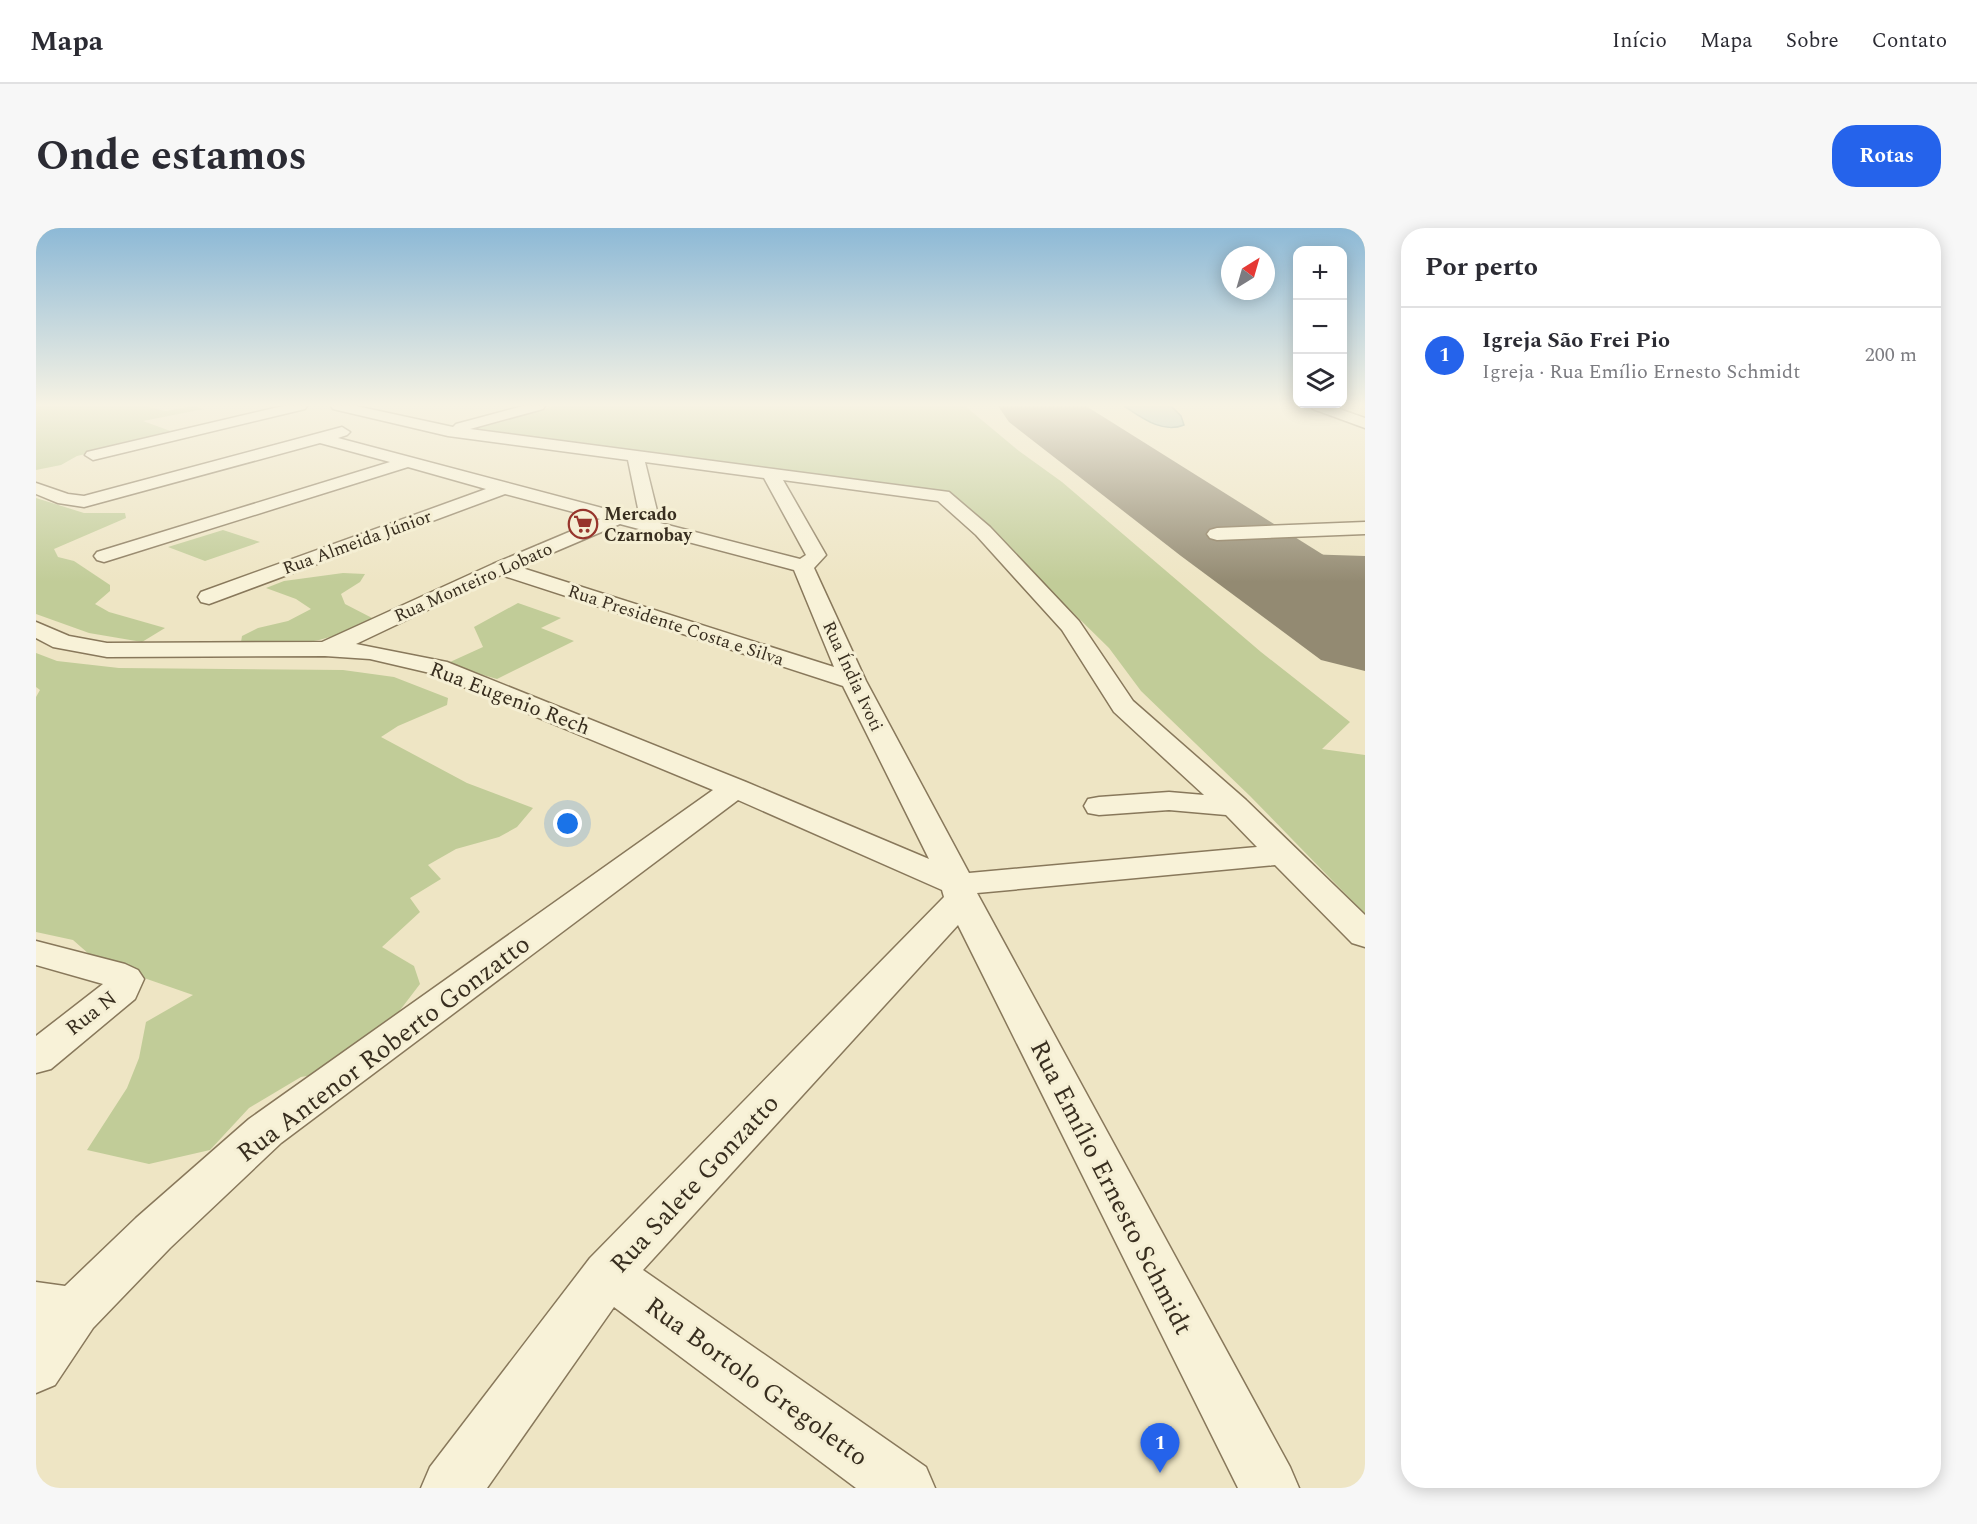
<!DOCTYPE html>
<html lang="pt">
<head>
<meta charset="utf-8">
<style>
	:root { --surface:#fff; --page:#f7f7f7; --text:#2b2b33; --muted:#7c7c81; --line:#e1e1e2; --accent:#2563eb }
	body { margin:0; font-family:Spectral,serif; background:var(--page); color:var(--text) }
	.controls { position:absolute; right:18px; top:18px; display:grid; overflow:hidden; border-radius:12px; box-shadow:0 3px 15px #0003 }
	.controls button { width:54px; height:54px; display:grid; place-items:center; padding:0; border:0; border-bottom:2px solid var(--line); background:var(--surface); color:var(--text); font:30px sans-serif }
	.compass { position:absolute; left:1185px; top:18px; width:54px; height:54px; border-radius:50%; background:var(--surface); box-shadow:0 3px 15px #0003; rotate:37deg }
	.you { position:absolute; left:532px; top:596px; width:21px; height:21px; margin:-15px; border:4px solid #fff; border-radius:50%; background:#1a73e8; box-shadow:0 0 0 9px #1a73e833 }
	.badge { display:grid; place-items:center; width:39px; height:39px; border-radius:50%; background:var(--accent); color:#fff; font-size:20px; font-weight:700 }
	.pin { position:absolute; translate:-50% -50px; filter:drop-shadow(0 2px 3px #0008) }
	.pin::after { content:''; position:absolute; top:32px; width:21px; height:18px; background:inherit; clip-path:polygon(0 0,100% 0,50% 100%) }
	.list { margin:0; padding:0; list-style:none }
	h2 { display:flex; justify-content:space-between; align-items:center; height:78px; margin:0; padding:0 24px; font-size:26px }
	h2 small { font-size:20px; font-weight:400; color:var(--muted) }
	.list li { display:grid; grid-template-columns:39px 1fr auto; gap:18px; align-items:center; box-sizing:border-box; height:96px; padding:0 24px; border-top:2px solid var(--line) }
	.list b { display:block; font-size:22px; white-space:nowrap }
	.list p { margin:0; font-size:20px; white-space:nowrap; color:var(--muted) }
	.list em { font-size:20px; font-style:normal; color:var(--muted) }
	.icon { flex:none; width:33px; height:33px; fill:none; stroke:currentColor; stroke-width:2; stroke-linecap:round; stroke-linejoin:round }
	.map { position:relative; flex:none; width:1329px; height:1260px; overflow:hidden; border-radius:24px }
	header { display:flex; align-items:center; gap:36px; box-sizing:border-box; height:84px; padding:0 30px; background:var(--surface); border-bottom:2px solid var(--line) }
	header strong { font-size:28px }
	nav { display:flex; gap:33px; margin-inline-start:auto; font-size:21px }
	.intro { display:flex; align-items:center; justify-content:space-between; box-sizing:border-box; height:144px; padding:0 36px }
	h1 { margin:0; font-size:42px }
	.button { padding:15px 27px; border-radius:24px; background:var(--accent); color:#fff; font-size:21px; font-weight:700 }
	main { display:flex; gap:36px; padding:0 36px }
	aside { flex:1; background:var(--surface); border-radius:24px; box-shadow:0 3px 15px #0003 }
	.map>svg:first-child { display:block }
	.green { fill:#c1cc98 }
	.water { fill:#a6c1bc; stroke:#6d8f8a; stroke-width:1.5 }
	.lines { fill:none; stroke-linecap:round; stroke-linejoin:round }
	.taxiway { fill:#938a72; fill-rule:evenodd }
	.runway { fill:#938a72; fill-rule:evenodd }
	.minor-casing { stroke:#88785b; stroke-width:3 }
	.minor { fill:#f8f2d8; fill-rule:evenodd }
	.labels { text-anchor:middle; stroke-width:6; stroke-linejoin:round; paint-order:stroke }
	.far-poi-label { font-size:18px; font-weight:bold; fill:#382e1f; stroke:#f5efd4; text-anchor:start }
	.far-street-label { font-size:18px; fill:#382e1f; stroke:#f5efd4 }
	.street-label { font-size:21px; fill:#382e1f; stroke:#f5efd4 }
	.near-street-label { font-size:26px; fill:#382e1f; stroke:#f5efd4 }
</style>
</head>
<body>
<header>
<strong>Mapa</strong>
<nav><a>Início</a><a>Mapa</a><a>Sobre</a><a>Contato</a></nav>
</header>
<div class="intro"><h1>Onde estamos</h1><a class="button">Rotas</a></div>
<main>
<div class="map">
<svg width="1329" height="1260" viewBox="0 0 1329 1260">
	<rect width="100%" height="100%" fill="#eee5c4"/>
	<path class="green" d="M0,178H108L130,183L157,178L168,181L107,193L140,205L41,228L25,237L0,242Z
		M519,178H929L983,223L1026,254L1225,424L1314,494L1286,521L1329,527V686L1214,568L1105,463L1073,420L916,266L432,203Z
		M0,270L48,285H89L90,290L18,321L22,329L38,333L74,357V363L59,376L73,384L129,400L106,414L53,405L0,386Z
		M187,302L224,314L169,333L132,319Z
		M307,345L329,346L324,354L305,366L309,376L338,391C284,417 264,418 205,414L206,408L222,400L252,393L275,381L260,371L230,360L248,353Z
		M482,375L525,390L505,400L538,413L461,451L433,443L414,434L447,419L438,399Z
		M0,425L21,433L83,440L307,442L358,449L412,470L411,477L362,498L345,509L431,555L497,580L481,599L463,609L420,621L392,637L405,651L374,670L384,684L346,719L378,738L384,756L342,811L295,844L265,849L213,880L174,922L113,936L51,922L91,860L103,830L110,794L157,767L62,734L37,712L0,704V469L4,462L0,459Z"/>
	<path class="water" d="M1088,178H1135L1145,188L1148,197C1126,206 1105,189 1088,178Z"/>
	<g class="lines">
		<path class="taxiway" d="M1206,310L1266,326L1329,328V354C1296,355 1204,351 1185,323L1191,314Z"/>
		<path class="runway" d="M962,178H1050L1329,353V443L1285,432L1145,328L973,194Z"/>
		<g class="minor-casing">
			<path id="minor" d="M247,178H271L269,181L57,232L49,227L51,224Z
				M295,178H320L417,199L420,196L487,178H509L507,181L434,201L913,264L954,299L1043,393L1097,473L1210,572L1329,687V719L1316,715L1239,637L941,665L1254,1239L1263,1260H1202L922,697L607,1042L890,1239L899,1260H820L578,1079L451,1260H385L394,1239L554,1030L908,669L906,662L702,572L245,915L134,1020L57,1100L19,1157L0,1165V1054L29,1058L100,990L213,891L677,562L394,445L334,431L289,428L71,429L17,419L0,410V394L33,408L71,415L286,414L457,336L564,291L469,266L173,376L165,374L162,369L165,364L450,261L372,239L68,334L61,332L58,328L61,324L354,234L284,215L48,279L22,275L0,266V255L32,266L48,268L306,199L314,204L311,207L302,210L604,290L592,232L412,208L297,181ZM609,234L728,250L770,327L764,331L624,295ZM747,252L902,273L940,307L1026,402L1078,484L1168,567L1133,564L1063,569L1052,571L1048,578L1052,585L1063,587L1133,582L1190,587L1221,619L933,645L830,453L778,340L790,327ZM584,296L758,342L798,439L483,339ZM465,347L807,458L893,631L710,554L411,434L320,416Z
				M1275,178H1295L1329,190V200L1277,181Z
				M1329,294V306L1181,312L1174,310L1171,306L1174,302L1181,300Z
				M0,713L89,736L102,742L108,751L99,771L15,841L0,845V808L67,756L0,737Z"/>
		</g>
		<use href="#minor" class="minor"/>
	</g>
	<linearGradient id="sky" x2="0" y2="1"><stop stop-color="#8db9d6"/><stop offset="0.5" stop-color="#f7f3e4"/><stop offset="1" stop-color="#f7f3e4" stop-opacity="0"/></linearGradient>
	<rect width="1329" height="354" fill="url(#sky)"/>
	<defs>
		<g id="supermarket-ring" transform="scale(1.5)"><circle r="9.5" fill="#f5efd4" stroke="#97352c" stroke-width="1.5"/><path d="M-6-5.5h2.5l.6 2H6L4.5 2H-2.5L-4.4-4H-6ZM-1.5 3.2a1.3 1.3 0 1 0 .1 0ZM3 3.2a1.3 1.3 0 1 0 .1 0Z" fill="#97352c"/></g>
	</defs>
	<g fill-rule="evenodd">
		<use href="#supermarket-ring" x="547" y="296"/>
	</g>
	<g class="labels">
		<g class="far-poi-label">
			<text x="568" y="292">Mercado<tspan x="568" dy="21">Czarnobay</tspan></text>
		</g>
		<g class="far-street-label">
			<text transform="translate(321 314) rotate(-20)" y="6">Rua Almeida Júnior</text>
			<text transform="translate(437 354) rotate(-24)" y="6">Rua Monteiro Lobato</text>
			<text transform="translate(640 397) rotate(18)" y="6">Rua Presidente Costa e Silva</text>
			<text transform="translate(817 448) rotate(65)" y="6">Rua Índia Ivoti</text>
		</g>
		<g class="street-label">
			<text transform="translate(474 470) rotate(21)" y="7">Rua Eugenio Rech</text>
			<text transform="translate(55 785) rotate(-38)" y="7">Rua N</text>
		</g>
		<g class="near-street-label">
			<text transform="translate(347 820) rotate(-37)" y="9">Rua Antenor Roberto Gonzatto</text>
			<text transform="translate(658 955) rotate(-47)" y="9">Rua Salete Gonzatto</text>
			<text transform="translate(1076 959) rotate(63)" y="9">Rua Emílio Ernesto Schmidt</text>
			<text transform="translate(721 1153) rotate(36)" y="9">Rua Bortolo Gregoletto</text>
		</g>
	</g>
</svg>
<div class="controls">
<button>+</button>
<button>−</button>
<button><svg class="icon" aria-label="layers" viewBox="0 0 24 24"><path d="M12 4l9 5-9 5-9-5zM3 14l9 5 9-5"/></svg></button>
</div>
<svg class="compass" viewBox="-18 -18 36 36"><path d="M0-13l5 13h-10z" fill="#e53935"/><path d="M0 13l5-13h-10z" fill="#7c7c81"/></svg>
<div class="you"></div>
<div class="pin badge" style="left:1124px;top:1245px">1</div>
</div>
<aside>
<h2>Por perto<small></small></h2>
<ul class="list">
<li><span class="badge">1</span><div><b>Igreja São Frei Pio</b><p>Igreja · Rua Emílio Ernesto Schmidt</p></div><em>200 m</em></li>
</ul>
</aside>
</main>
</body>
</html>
